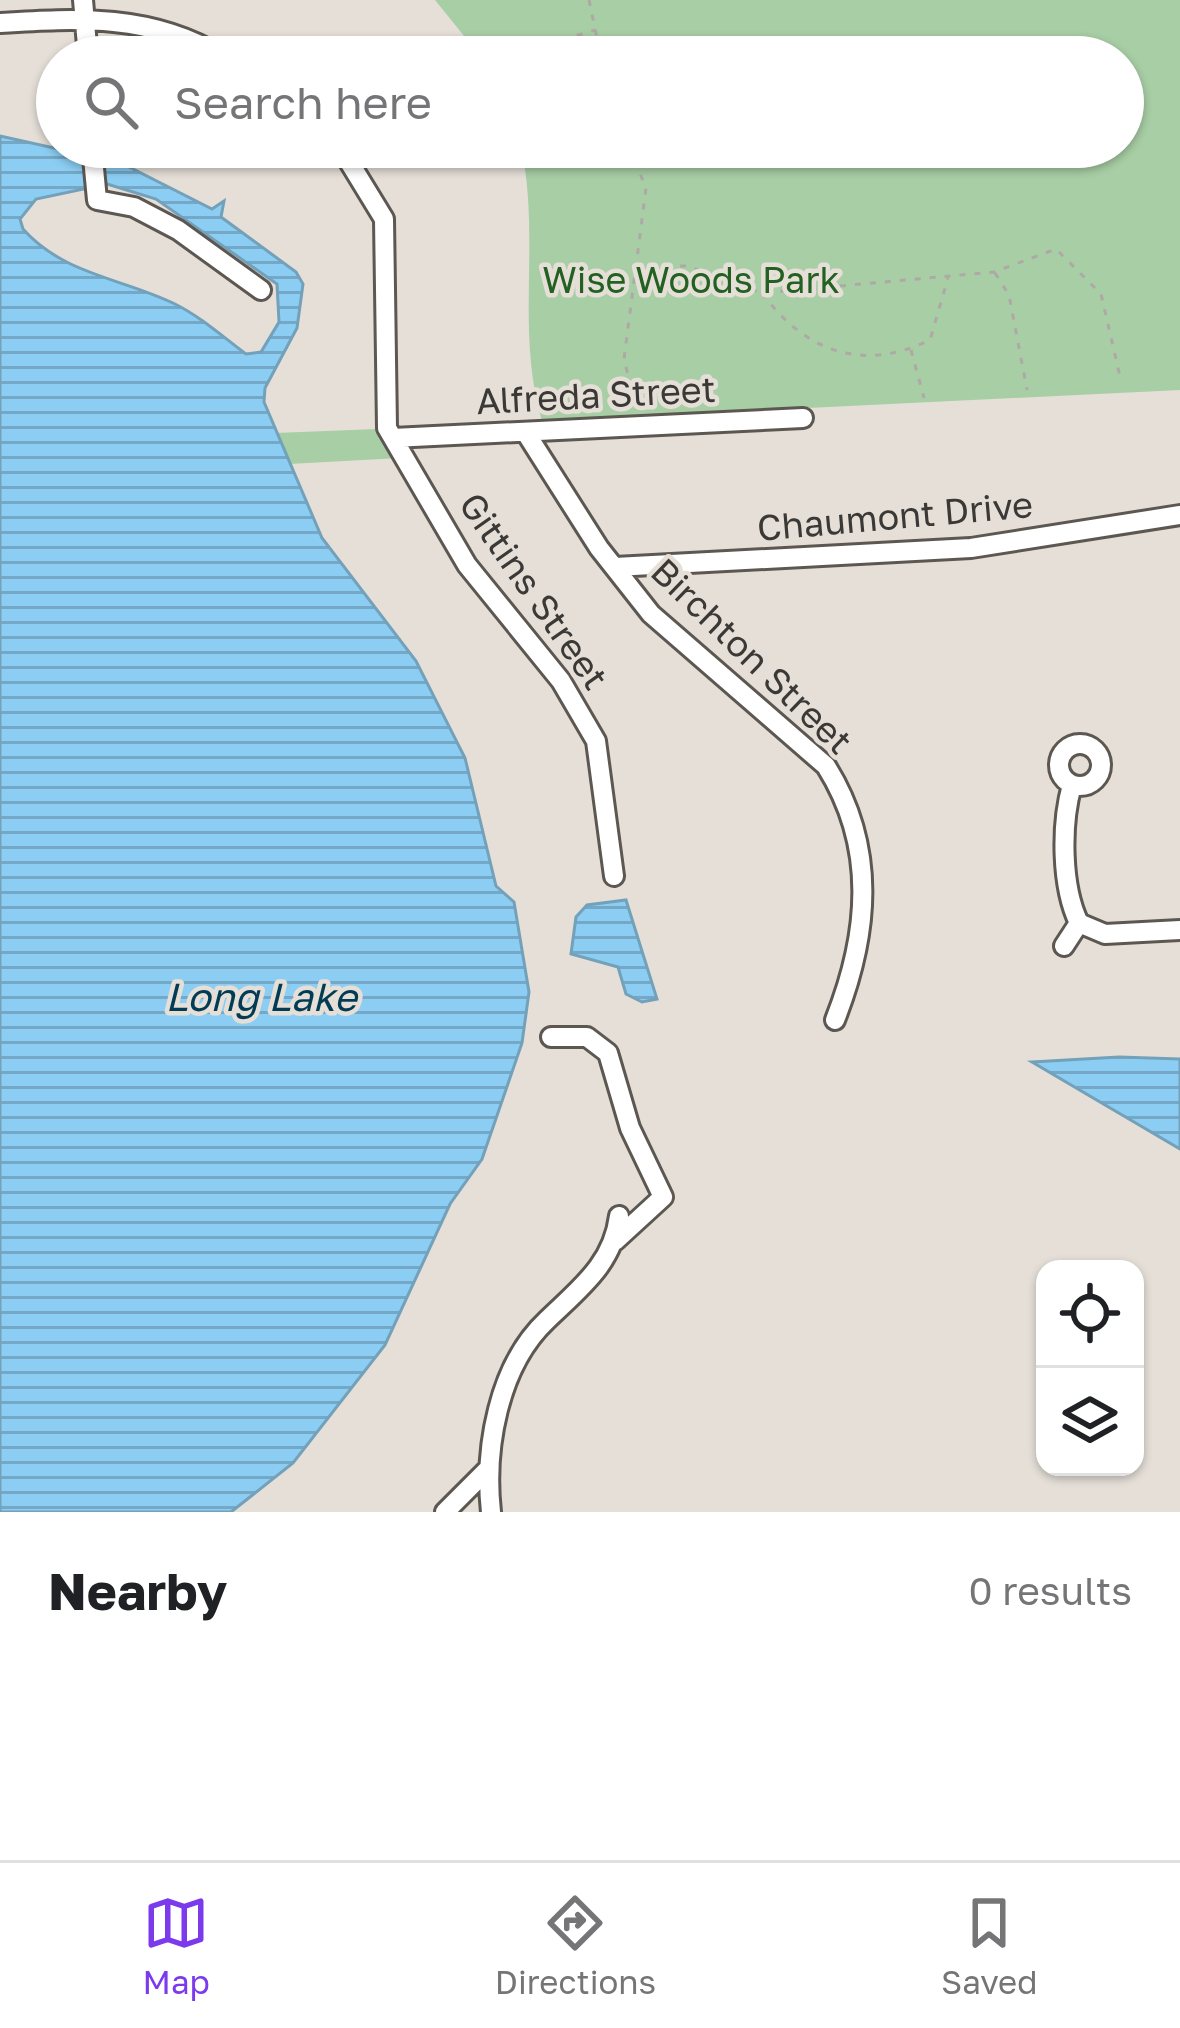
<!DOCTYPE html>
<html lang="en">
<head>
<meta charset="utf-8">
<style>
	:root { --surface:#fff; --page:#f2f2f2; --text:#202124; --muted:#757577; --line:#e0e0e0; --accent:#7c3aed }
	body { margin:0; font-family:"Golos Text",sans-serif; background:var(--page); color:var(--text) }
	.controls { position:absolute; right:36px; bottom:36px; display:grid; overflow:hidden; border-radius:24px; box-shadow:0 3px 9px #0004 }
	.controls button { width:108px; height:108px; display:grid; place-items:center; padding:0; border:0; border-bottom:3px solid var(--line); background:var(--surface); color:var(--text); font:60px sans-serif }
	.list { margin:0; padding:0; list-style:none }
	h2 { display:flex; justify-content:space-between; align-items:center; height:156px; margin:0; padding:0 48px; font-size:51px }
	h2 small { font-size:39px; font-weight:400; color:var(--muted) }
	.icon { flex:none; width:66px; height:66px; fill:none; stroke:currentColor; stroke-width:2; stroke-linecap:round; stroke-linejoin:round }
	.map { position:relative; flex:none; width:1180px; height:1512px; overflow:hidden }
	.search { position:absolute; background:var(--surface); box-shadow:0 3px 9px #0004; left:36px; right:36px; top:36px; height:132px; display:flex; align-items:center; gap:30px; box-sizing:border-box; padding:0 42px; border-radius:66px; color:var(--muted); font-size:45px }
	.sheet { height:348px; background:var(--surface) }
	nav { display:flex; justify-content:space-around; align-items:center; box-sizing:border-box; height:168px; border-top:3px solid var(--line); background:var(--surface); font-size:33px; color:var(--muted) }
	nav a { display:grid; justify-items:center; gap:6px }
	nav .on { color:var(--accent) }
	.map>svg:first-child { display:block }
	.park { fill:#a8cea5 }
	.water { fill:url(#water-rules); stroke:#74a1ba; stroke-width:3; fill-rule:evenodd }
	.lines { fill:none; stroke-linecap:round; stroke-linejoin:round }
	.minor-casing { stroke:#5c5751; stroke-width:24 }
	.path { stroke:#aea9a4; stroke-width:3; stroke-dasharray:6 9; stroke-linecap:butt }
	.minor { stroke:#fff; stroke-width:18 }
	.labels { text-anchor:middle; stroke-width:9; stroke-linejoin:round; paint-order:stroke }
	.park-label { font-size:36px; fill:#236122; stroke:#e5dfd8 }
	.street-label { font-size:36px; fill:#3b3936; stroke:#e5dfd8 }
	.water-label { font-size:39px; font-style:italic; fill:#013b54; stroke:#e5dfd8 }
</style>
</head>
<body>
<div class="map">
<svg width="1180" height="1512" viewBox="0 0 1180 1512">
	<defs>
		<pattern id="water-rules" width="6" height="5" patternUnits="userSpaceOnUse" patternTransform="scale(3)"><rect width="6" height="5" fill="#8ccef3"/><path d="M0 2.5h6" fill="none" stroke="#74a8c6"/></pattern>
	</defs>
	<rect width="100%" height="100%" fill="#e5dfd8"/>
	<path class="park" d="M435,0H1180V390L542,421C515,330 541,239 521,147H1123V57H481Z
		M377,429L400,458L289,464L275,433Z"/>
	<path class="water" d="M0,136L121,163L212,209L224,201L221,217L296,272L303,284L297,328L265,388L264,402L322,538L416,661L465,758L496,886L514,902L529,992L522,1043L482,1159L450,1204L385,1345L293,1463L231,1512H0ZM107,184L156,199L277,284L279,322L261,352L246,354C223,337 201,317 175,304C122,278 64,275 23,229L20,219L36,199Z
		M626,900L657,999L642,1002L626,994L618,967L571,954L576,917L587,905Z
		M1119,1057L1180,1059V1149L1032,1062Z"/>
	<g class="lines">
		<g class="minor-casing">
			<path id="minor" d="M83,0L88,57
				M0,23C77,18 153,14 222,57
				M92,147L97,200L134,207L178,230L261,290
				M340,147L384,219L387,428L467,565L561,681L596,741L614,876
				M526,433L599,548L651,614L826,766C877,847 869,934 835,1020
				M393,438L803,418
				M615,567L971,548L1180,515
				M1059 765a21 21 0 1 1 42 0a21 21 0 1 1-42 0Z
				M1072,785C1061,824 1061,886 1079,923L1105,934L1180,930
				M1064,946L1079,923
				M551,1037H587L608,1053L630,1128L663,1197L615,1241
				M445,1512L489,1468
				M491,1512C484,1449 498,1366 547,1320C580,1288 613,1264 619,1216"/>
		</g>
		<path class="path" d="M589,0L601,57
			M505,57L595,30
			M629,147L646,188L624,359L629,379L642,388L641,408
			M635,266H687L762,293L994,272L1056,249L1101,294L1121,381
			M995,273L1009,295L1027,390
			M762,293C805,351 861,373 930,340L948,278
			M911,350L924,398"/>
		<use href="#minor" class="minor"/>
	</g>
	<g class="labels">
		<g class="park-label">
			<text x="691" y="293">Wise Woods Park</text>
		</g>
		<g class="street-label">
			<text transform="translate(596 395) rotate(-3)" y="13">Alfreda Street</text>
			<text transform="translate(895 516) rotate(-5)" y="13">Chaumont Drive</text>
			<text transform="translate(534 591) rotate(55)" y="13">Gittins Street</text>
			<text transform="translate(752 656) rotate(44)" y="13">Birchton Street</text>
		</g>
		<g class="water-label">
			<text x="261" y="1011">Long Lake</text>
		</g>
	</g>
</svg>
<div class="controls">
<button><svg class="icon" aria-label="locate" viewBox="0 0 24 24"><circle cx="12" cy="12" r="6"/><path d="M12 2v4M12 18v4M2 12h4M18 12h4"/></svg></button>
<button><svg class="icon" aria-label="layers" viewBox="0 0 24 24"><path d="M12 4l9 5-9 5-9-5zM3 14l9 5 9-5"/></svg></button>
</div>
<div class="search"><svg class="icon" aria-label="search" viewBox="0 0 24 24"><circle cx="10" cy="10" r="6"/><path d="M15 15l6 6"/></svg>Search here</div>
</div>
<section class="sheet">
<h2>Nearby<small>0 results</small></h2>
<ul class="list">
</ul>
</section>
<nav>
<a class="on"><svg class="icon" aria-label="map" viewBox="0 0 24 24"><path d="M3 6l6-2 6 2 6-2v14l-6 2-6-2-6 2zM9 4v14M15 6v14"/></svg>Map</a>
<a><svg class="icon" aria-label="directions" viewBox="0 0 24 24"><path d="M12 3l9 9-9 9-9-9zM9 14v-3h6M13 9l2 2-2 2"/></svg>Directions</a>
<a><svg class="icon" aria-label="saved" viewBox="0 0 24 24"><path d="M7 4h10v16l-5-4-5 4z"/></svg>Saved</a>
</nav>
</body>
</html>
